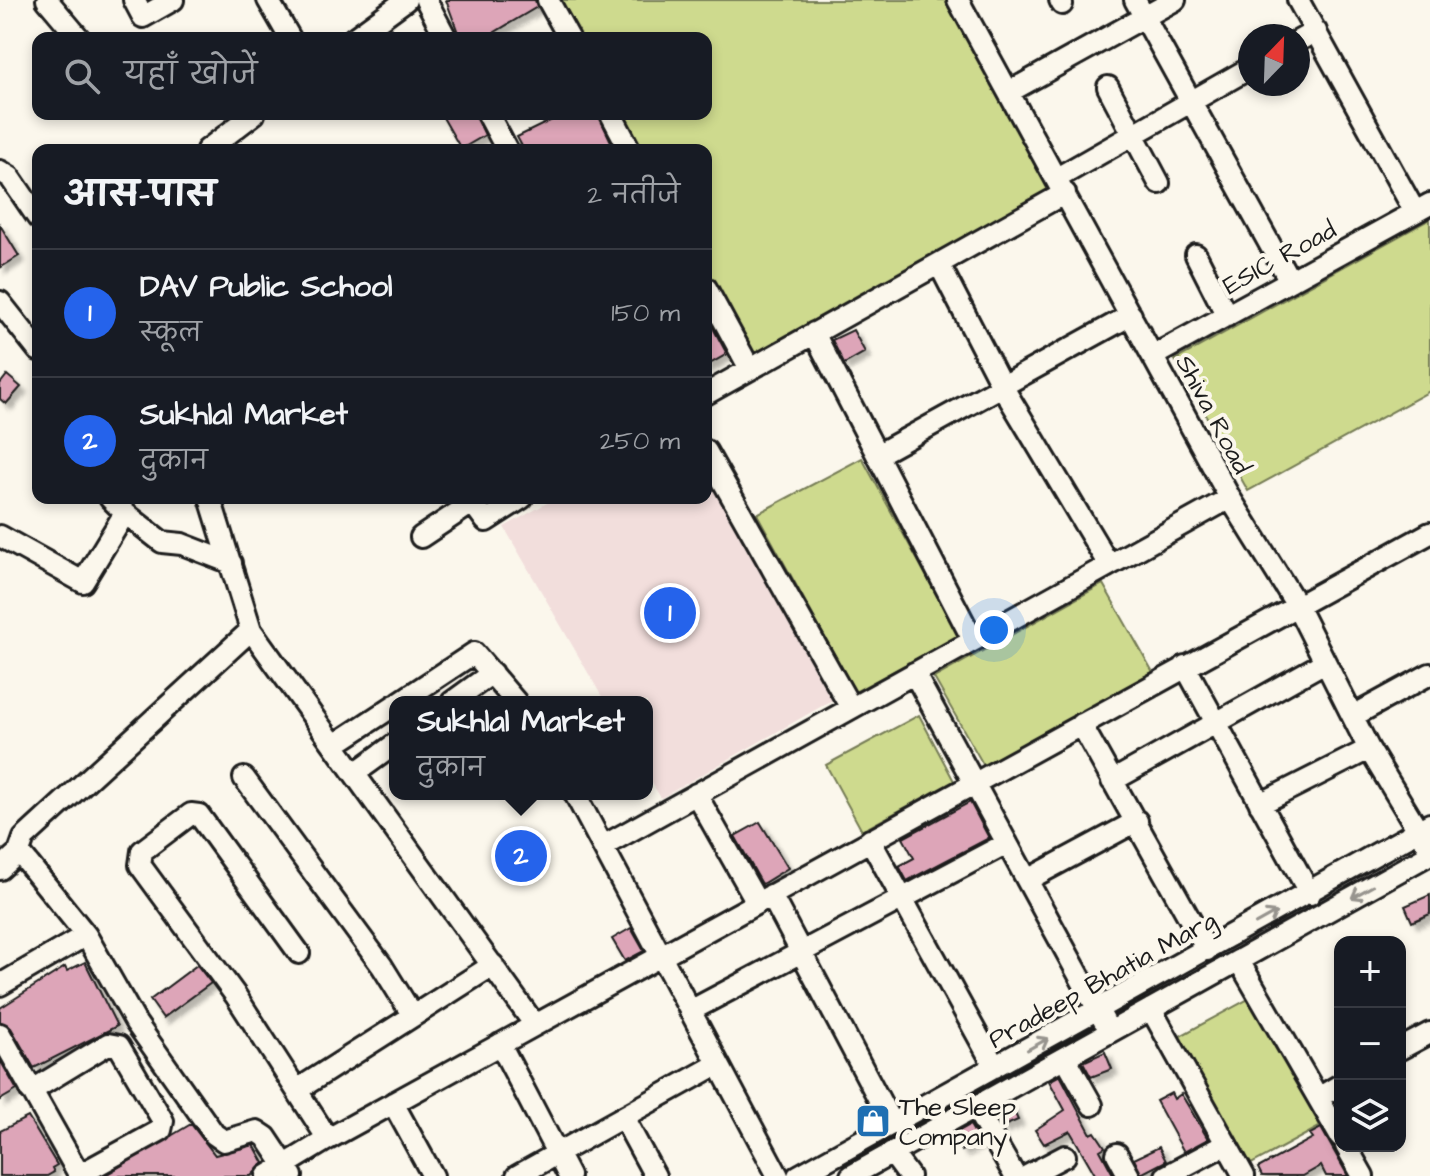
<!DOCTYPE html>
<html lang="hi">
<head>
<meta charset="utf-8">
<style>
	:root { --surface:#171b24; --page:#242831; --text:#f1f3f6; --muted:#9ea1a6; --line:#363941; --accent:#2563eb }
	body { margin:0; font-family:"Architects Daughter","Playpen Sans Deva",sans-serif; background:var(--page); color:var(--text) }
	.controls { position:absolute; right:24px; bottom:24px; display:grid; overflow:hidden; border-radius:16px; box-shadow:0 4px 12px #0003 }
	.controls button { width:72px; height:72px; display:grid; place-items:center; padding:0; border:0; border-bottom:2px solid var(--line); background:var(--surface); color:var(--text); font:40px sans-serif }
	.compass { position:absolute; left:1238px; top:24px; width:72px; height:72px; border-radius:50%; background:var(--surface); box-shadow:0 4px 12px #0003; rotate:23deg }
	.you { position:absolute; left:994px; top:630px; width:28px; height:28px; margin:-20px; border:6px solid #fff; border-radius:50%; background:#1a73e8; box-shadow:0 0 0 12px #1a73e833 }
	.badge { display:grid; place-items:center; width:52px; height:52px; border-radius:50%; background:var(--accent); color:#fff; font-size:26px; font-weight:700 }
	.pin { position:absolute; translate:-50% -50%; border:4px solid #fff; box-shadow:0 2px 8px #0006 }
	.popup { position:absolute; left:389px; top:696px; width:264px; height:104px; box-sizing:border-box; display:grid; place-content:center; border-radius:16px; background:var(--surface); filter:drop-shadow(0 2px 6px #0005); font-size:26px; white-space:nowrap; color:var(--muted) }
	.popup b { font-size:30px; color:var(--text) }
	.popup::after { content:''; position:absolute; left:50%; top:100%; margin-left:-16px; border:16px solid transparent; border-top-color:var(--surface) }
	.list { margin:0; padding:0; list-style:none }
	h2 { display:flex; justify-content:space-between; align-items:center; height:104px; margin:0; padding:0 32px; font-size:34px }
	h2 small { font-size:26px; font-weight:400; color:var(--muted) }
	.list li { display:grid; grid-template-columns:52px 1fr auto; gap:24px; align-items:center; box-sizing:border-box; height:128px; padding:0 32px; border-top:2px solid var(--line) }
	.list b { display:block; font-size:30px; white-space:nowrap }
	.list p { margin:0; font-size:26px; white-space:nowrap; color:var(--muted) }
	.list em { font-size:26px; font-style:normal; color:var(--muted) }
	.icon { flex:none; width:44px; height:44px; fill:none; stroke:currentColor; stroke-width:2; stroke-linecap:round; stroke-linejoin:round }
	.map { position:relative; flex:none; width:1430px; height:1176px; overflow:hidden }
	.search { position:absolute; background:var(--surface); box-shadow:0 4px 12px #0003; left:32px; top:32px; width:680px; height:88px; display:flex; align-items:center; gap:20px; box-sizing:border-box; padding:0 28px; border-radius:16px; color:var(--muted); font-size:30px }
	.panel { position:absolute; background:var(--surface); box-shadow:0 4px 12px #0003; left:32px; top:144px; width:680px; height:360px; border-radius:16px }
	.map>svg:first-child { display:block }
	.built { fill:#f2dedc }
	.green { fill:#ceda8e; stroke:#757b55; stroke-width:2 }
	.building { fill:#dda5b8; stroke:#1c1c1c; stroke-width:2; filter:url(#shadow) }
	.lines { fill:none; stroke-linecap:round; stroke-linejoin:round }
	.minor-casing { stroke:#1c1c1c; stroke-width:26 }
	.minor { stroke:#fbf7ec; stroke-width:20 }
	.oneway { stroke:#97948e }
	.labels { text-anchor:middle; stroke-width:8; stroke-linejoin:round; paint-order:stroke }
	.street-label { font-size:26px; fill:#1c1c1c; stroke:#fbf7ec }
	.poi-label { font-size:26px; fill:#1c1c1c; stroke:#fbf7ec; text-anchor:start }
</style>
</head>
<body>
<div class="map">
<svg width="1430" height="1176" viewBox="0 0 1430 1176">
	<defs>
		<filter id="shadow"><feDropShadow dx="5.5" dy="5.5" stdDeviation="2" flood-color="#0004"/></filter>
	</defs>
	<rect width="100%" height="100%" fill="#fbf7ec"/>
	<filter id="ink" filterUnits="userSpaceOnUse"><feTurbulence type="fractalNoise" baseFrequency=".0125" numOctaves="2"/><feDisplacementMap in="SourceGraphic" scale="16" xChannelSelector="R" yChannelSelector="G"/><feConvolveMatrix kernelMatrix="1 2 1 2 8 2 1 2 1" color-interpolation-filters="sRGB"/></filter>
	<g filter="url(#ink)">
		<path class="built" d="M706,472L836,698L661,798L647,775V702H605L504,527L556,498H706Z"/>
		<path class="green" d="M558,0H948L1057,190L754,359L706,271V150H640L620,114H706V38H579Z
			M1430,219V391L1248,491L1175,360Z
			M862,458L959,636L855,692L757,514Z
			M1103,584L1153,672L984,766L934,678Z
			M919,715L954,781L862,831L826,765Z
			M1252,997L1323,1125L1244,1168L1173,1040Z"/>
		<path class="building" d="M446,0H535L537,7L485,38H460Z
			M441,114H475L485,135L461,149Z
			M554,114H598L615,150H524L517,137L556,118Z
			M0,225L19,256L0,268Z
			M706,315L727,354L706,366Z
			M853,330L865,352L844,364L832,340Z
			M7,375L21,387L6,404L0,399V384Z
			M970,802L989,838L907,881L899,866L914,858L903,838Z
			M760,822L788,868L762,884L735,836Z
			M1430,895V914L1412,922L1405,906Z
			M631,928L644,951L625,961L612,939Z
			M85,962L117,1026L34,1068L11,1028L0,1021V1008L65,967L67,971Z
			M197,965L211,983L163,1018L150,1000Z
			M1105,1052L1112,1069L1091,1077L1083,1062Z
			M0,1060L17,1090L0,1100Z
			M1060,1075L1091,1134L1095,1132L1105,1147L1100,1150L1114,1176H1096L1070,1131L1044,1144L1035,1130L1065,1110L1049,1081Z
			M1171,1093L1174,1099L1181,1094L1208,1139L1184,1152L1156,1101Z
			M1010,1103L1018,1120L1002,1127L993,1112Z
			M28,1117L57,1165L52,1168L54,1172L47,1176H0V1131Z
			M191,1124L215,1155L254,1145L264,1163L251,1176H104Z
			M970,1125L980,1142L962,1151L954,1134Z
			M1321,1128L1348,1176H1326L1321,1166L1303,1176H1262L1258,1168L1313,1138L1310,1134Z
			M1159,1147L1166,1161L1141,1174L1134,1159Z"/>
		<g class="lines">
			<g class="minor-casing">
				<path id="minor" d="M47,0L79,38
					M134,0L143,17L173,0
					M268,0L290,38
					M426,0L446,38
					M548,0L569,38
					M958,0L1230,498L1296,604L1369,749L1430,850
					M1060,0L1062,4
					M1135,0L1290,281
					M1298,0L1415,212
					M354,38L406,0
					M1298,41L1316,31
					M1108,87L1159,183
					M1009,92L1175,0
					M488,114L507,150
					M611,114L630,150
					M207,150L254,114
					M0,171L10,177L38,218
					M1057,178L1250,68
					M1196,255L1227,316
					M939,264L1002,386L1109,565
					M706,288L750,369
					M0,302L38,350
					M814,333L973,640
					M1153,356L1430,204
					M706,394L1065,193
					M706,451L851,708
					M877,455L1131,315
					M110,498L125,513
					M210,498L251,630L535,1025
					M469,498L486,521L522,498
					M0,536L83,582L125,513L162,542L182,544L231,563
					M421,537L472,503
					M1185,666L1310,894
					M914,673L1104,1021
					M400,702L474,653L516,702
					M452,702L492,673
					M1355,715L1430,674
					M1081,724L1207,950
					M334,745L395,705
					M355,773L395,744
					M244,778L382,966L413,1016
					M1112,781L1325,662
					M575,794L778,1176
					M696,794L757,902
					M1260,804L1369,749
					M870,840L995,1067
					M605,845L1230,498
					M19,852L86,935L136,1023L214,1134L224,1141L257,1131L266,1137L292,1176
					M0,869L19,852L24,838L251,630
					M1027,880L1137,821
					M771,895L892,1124
					M299,953L199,815L191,814L142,851L140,865L236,996L328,1139
					M1239,961L1340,1136
					M0,985L86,935
					M1151,1009L1244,1176
					M690,1011L1007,843
					M0,1034L80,1176
					M500,1044L569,1176
					M1400,1049L1430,1033
					M1065,1057L1092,1105
					M297,1090L493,965
					M31,1091L108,1044L119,1046L163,1121L161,1130L79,1175
					M1318,1098L1340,1085
					M393,1103L433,1176
					M975,1107L1015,1176
					M623,1117L655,1176
					M1346,1146L1363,1176
					M892,1153L909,1176
					M1117,1154L1129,1176
					M267,1176L328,1139L1430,533
					M517,1176L718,1064
					M798,1176L1430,824
					M851,1176L1430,854
					M1027,1176L1065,1156
					M1166,1176L1226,1144"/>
			</g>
			<use href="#minor" class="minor"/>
		</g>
		<defs><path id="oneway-shaft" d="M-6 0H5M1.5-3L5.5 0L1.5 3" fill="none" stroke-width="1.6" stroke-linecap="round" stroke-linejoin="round" transform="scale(2)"/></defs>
		<g class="oneway">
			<use href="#oneway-shaft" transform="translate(1362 892) rotate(151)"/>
			<use href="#oneway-shaft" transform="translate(1266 918) rotate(-29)"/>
			<use href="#oneway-shaft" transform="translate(1038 1044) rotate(-29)"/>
		</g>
	</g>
	<defs>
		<g id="shop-square" transform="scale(1.8)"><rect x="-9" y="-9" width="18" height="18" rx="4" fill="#1f6fb2" stroke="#fbf7ec"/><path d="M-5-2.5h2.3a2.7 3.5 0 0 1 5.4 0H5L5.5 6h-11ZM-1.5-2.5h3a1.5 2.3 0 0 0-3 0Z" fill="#fff"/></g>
	</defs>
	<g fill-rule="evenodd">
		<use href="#shop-square" x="873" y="1121"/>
	</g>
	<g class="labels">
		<g class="street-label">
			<text transform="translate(1279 257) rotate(-29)" y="9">ESIC Road</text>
			<text transform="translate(1214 414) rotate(62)" y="9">Shiva Road</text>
			<text transform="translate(1102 979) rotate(-29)" y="9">Pradeep Bhatia Marg</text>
		</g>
		<g class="poi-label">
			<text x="899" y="1115">The Sleep<tspan x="899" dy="30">Company</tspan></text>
		</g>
	</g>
</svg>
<div class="controls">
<button>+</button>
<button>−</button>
<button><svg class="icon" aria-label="layers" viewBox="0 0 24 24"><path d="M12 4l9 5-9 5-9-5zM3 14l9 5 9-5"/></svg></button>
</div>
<svg class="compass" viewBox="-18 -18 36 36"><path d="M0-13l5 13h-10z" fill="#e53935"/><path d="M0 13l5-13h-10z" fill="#9ea1a6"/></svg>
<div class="you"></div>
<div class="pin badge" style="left:670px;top:613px">1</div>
<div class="pin badge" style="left:521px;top:856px">2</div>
<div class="popup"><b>Sukhlal Market</b>दुकान</div>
<div class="search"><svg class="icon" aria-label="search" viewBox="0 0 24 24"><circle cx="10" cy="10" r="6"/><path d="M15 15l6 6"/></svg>यहाँ खोजें</div>
<section class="panel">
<h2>आस-पास<small>2 नतीजे</small></h2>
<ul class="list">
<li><span class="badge">1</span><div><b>DAV Public School</b><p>स्कूल</p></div><em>150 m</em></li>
<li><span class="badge">2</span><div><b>Sukhlal Market</b><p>दुकान</p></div><em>250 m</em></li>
</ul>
</section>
</div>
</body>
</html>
